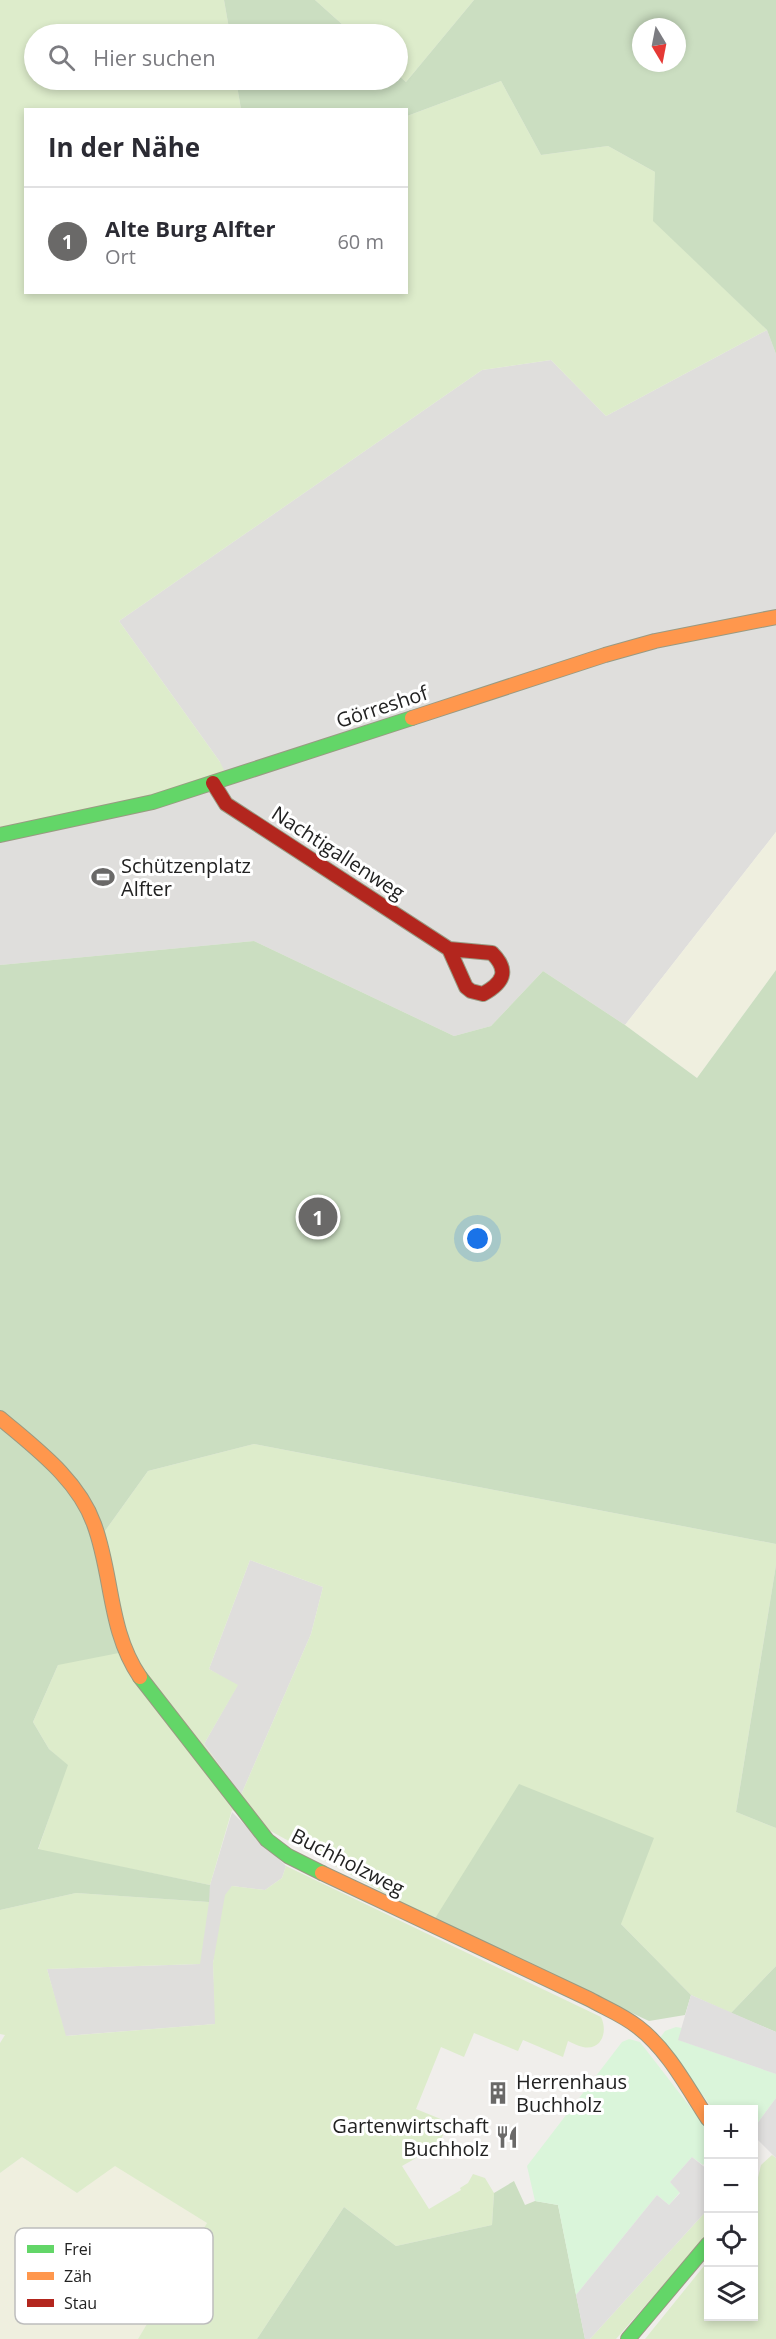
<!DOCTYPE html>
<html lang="de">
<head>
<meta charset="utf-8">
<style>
	:root { --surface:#fff; --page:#f7f7f7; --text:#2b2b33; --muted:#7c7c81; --line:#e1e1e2; --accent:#6a6968 }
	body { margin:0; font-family:"Open Sans",sans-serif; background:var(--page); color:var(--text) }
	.controls { position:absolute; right:18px; bottom:18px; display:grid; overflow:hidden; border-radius:0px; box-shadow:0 3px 9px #0003 }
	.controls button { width:54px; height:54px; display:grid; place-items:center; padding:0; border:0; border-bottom:2px solid var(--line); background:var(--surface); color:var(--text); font:30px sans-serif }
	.compass { position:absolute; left:632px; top:18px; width:54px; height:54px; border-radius:50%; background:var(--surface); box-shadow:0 3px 9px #0003; rotate:170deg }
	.you { position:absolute; left:478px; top:1239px; width:21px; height:21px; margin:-15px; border:4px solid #fff; border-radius:50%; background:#1a73e8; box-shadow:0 0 0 9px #1a73e833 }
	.badge { display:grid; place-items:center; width:39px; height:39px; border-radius:50%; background:var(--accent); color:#fff; font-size:20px; font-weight:700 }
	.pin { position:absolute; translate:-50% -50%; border:3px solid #fff; box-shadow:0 2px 6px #0006 }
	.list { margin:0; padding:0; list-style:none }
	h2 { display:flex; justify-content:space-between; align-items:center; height:78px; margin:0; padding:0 24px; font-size:26px }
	h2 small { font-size:20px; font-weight:400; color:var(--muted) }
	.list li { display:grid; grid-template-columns:39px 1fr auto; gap:18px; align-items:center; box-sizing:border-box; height:108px; padding:0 24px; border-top:2px solid var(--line) }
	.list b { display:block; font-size:22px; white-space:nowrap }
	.list p { margin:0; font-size:20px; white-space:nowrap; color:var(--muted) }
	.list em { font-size:20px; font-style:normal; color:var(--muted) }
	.icon { flex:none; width:33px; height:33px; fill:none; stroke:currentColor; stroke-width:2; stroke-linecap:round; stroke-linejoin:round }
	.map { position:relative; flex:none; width:776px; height:2339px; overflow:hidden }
	.search { position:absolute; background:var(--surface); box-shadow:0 3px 9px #0003; left:24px; top:24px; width:384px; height:66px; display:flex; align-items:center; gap:15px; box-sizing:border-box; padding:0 21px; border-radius:33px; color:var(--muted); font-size:22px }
	.panel { position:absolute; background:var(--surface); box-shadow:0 3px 9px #0003; left:24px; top:108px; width:384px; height:186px; border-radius:0px }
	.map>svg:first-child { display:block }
	.residential { fill:#dfdedc }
	.farmland { fill:#efefdf }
	.grass { fill:#ddeccb; fill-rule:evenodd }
	.forest { fill:#cbdec1; fill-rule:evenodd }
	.park { fill:#daf5da }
	.parking { fill:#e0dfde }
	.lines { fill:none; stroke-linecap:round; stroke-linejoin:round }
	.fast-casing { stroke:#999a82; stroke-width:16 }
	.slow-casing { stroke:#999a82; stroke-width:16 }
	.jam-casing { stroke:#999a82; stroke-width:16 }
	.fast { stroke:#63d668; stroke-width:14 }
	.slow { stroke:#ff974d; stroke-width:14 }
	.jam { stroke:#b3261e; stroke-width:14 }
	.labels { text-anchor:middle; stroke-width:6; stroke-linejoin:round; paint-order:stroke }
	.street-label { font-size:20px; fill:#222; stroke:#fff }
	.poi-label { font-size:20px; fill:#222; stroke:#fff; text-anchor:start }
	.key { fill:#fff; stroke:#bdbdbd; stroke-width:1.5 }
	.key-label { font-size:16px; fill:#222 }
</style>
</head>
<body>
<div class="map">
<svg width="776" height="2339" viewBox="0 0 776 2339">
	<rect width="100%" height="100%" fill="#f0eeeb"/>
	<path class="residential" d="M767,330L776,354V832L625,1025L543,971L491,1026L454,1036L254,941L0,965V835L220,762L119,621L482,370L551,360L606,416Z
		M250,1560L323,1587L311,1634L241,1795L204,1744L237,1686L209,1669Z
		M232,1812L286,1866L282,1878L265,1890L232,1886L213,1963L216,2024L65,2036L47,1969L199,1964L210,1885Z"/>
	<path class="farmland" d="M776,832V970L697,1078L625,1025Z
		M22,2157L77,2193L115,2165L207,2223L138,2339H0V2173Z"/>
	<path class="grass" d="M0,0H224L230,34H34V80H236L241,109L26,110V292H406L407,116L501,81L541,155L608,146L655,172L654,221L767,330L606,416L551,360L482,370L119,621L220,762L228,778L0,835Z
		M315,0H474L406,82L398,75V34H353Z
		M254,1444L776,1544V1565L736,1812L776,1828V1966L731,2013L691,1995L621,1924L434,1920L232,1810L210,1885L38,1850L67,1765L49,1749L33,1722L58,1665L105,1531L148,1471ZM250,1560L323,1587L311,1634L241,1795L204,1744L238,1685L209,1669Z
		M286,1866L601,2017C608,2031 602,2051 583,2047C578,2046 573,2043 568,2041L563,2057L523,2040L518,2051L474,2033L464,2057L441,2047L416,2109L448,2122L439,2145L402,2166L429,2209L461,2190L460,2188L468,2183L473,2174L485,2178L494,2193L492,2225L396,2246L344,2207L257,2339H138L207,2223L115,2166L77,2193L22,2157L0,2173V2043L5,2035L0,2034V1910L76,1893L209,1902L200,1964L47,1969L66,2036L215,2024L213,1963L225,1895L232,1886L265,1890L282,1878Z
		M772,2155L776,2158V2339H645L708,2261V2316H754V2194L761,2165Z
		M708,2209V2234L616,2339H590Z"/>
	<path class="forest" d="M224,0H315L353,34H230Z
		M474,0H776V354L767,330L653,221L655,172L608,146L541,155L501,81L407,116L406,110L241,109L236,80H398V75L406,82ZM641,27H677V63H641Z
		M254,941L454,1036L491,1026L543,971L625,1025L697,1078L776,970V1544L254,1444L148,1471L105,1531L129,1651L58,1665L33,1722L49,1749L68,1765L38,1849L210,1885L209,1902L76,1893L0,1910V965Z
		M776,1565V1828L736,1812Z
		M519,1784L654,1838L621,1924L691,1995L685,2015L649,2021L434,1920Z
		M776,1966V2032L731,2013Z
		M514,2181L525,2205L535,2201L558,2205L585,2339H257L344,2207L396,2246L492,2225L494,2193Z"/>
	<path class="park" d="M676,2027L682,2028L679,2040L776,2074V2098L754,2128V2110L713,2109L660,2038L665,2031Z
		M629,2039L640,2042L708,2130V2158L703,2165L692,2157L670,2182L680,2192L669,2205L657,2195L576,2295L558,2205L535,2201L527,2166L622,2042Z"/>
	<path class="parking" d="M691,1995L776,2032V2074L678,2040Z
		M776,2098V2158L754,2136V2128Z
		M692,2157L708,2170V2209L590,2339H585L576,2295L657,2195L669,2205L680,2193L670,2182Z"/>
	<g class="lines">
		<g class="fast-casing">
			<path id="fast" d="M0,835L153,802L412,718
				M140,1677L267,1840L288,1856L322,1873
				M628,2339L708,2244"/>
		</g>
		<g class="slow-casing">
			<path id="slow" d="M412,718L605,655L655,641L776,617
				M0,1418C35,1448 78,1479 94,1524C113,1575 108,1630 140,1677
				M322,1873L589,1999C605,2008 623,2015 638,2027C668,2050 687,2087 708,2119"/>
		</g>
		<g class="jam-casing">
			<path id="jam" d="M213,783L226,804L449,949L466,987L471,991L483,994C503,983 510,971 492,953L449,949"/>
		</g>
		<use href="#fast" class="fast"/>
		<use href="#slow" class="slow"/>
		<use href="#jam" class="jam"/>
	</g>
	<defs>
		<g id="stadium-bare" transform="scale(1.8)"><path d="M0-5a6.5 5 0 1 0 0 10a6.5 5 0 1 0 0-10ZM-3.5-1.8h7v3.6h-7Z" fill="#6a6968" stroke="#fff" stroke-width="2.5" paint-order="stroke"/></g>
		<g id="building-bare" transform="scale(1.8)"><path d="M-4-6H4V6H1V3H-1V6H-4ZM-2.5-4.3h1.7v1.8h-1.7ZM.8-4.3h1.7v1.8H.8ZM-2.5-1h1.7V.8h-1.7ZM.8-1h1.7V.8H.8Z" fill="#6a6968" stroke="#fff" stroke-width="2.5" paint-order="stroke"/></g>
		<g id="restaurant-bare" transform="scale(1.8)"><path d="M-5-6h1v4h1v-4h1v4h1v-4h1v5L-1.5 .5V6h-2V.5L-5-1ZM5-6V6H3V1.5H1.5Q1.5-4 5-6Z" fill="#6a6968" stroke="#fff" stroke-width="2.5" paint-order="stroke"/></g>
	</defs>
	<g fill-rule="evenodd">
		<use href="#stadium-bare" x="103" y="877"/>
		<use href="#building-bare" x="498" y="2093"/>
		<use href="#restaurant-bare" x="507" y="2137"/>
	</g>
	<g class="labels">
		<g class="street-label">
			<text transform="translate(382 707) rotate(-18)" y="7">Görreshof</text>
			<text transform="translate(338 853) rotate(33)" y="7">Nachtigallenweg</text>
			<text transform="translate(348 1862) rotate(27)" y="7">Buchholzweg</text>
		</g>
		<g class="poi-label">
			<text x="121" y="873">Schützenplatz<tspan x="121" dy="23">Alfter</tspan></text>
			<text x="516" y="2089">Herrenhaus<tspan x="516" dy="23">Buchholz</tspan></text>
			<text x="489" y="2133" text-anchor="end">Gartenwirtschaft<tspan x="489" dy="23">Buchholz</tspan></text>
		</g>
	</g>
	<rect x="15" y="2228" width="198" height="96" rx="9" class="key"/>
	<rect x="27" y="2245" width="27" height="8" fill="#63d668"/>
	<rect x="27" y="2272" width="27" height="8" fill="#ff974d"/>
	<rect x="27" y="2299" width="27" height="8" fill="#b3261e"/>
	<g class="key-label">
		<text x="64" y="2255">Frei</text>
		<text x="64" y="2282">Zäh</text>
		<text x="64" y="2309">Stau</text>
	</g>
</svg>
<div class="controls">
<button>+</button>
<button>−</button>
<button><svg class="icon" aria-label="locate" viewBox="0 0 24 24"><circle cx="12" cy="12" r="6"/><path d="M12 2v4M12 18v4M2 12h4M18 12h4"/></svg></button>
<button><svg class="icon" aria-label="layers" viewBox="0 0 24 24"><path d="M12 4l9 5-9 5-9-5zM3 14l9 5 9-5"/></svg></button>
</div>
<svg class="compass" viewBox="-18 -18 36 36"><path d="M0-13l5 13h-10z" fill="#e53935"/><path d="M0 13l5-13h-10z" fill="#7c7c81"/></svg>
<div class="you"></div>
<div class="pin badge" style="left:318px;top:1217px">1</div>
<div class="search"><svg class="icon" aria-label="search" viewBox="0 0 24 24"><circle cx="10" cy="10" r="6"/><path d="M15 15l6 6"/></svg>Hier suchen</div>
<section class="panel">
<h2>In der Nähe<small></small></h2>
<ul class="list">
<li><span class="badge">1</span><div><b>Alte Burg Alfter</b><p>Ort</p></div><em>60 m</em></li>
</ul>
</section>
</div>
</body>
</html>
